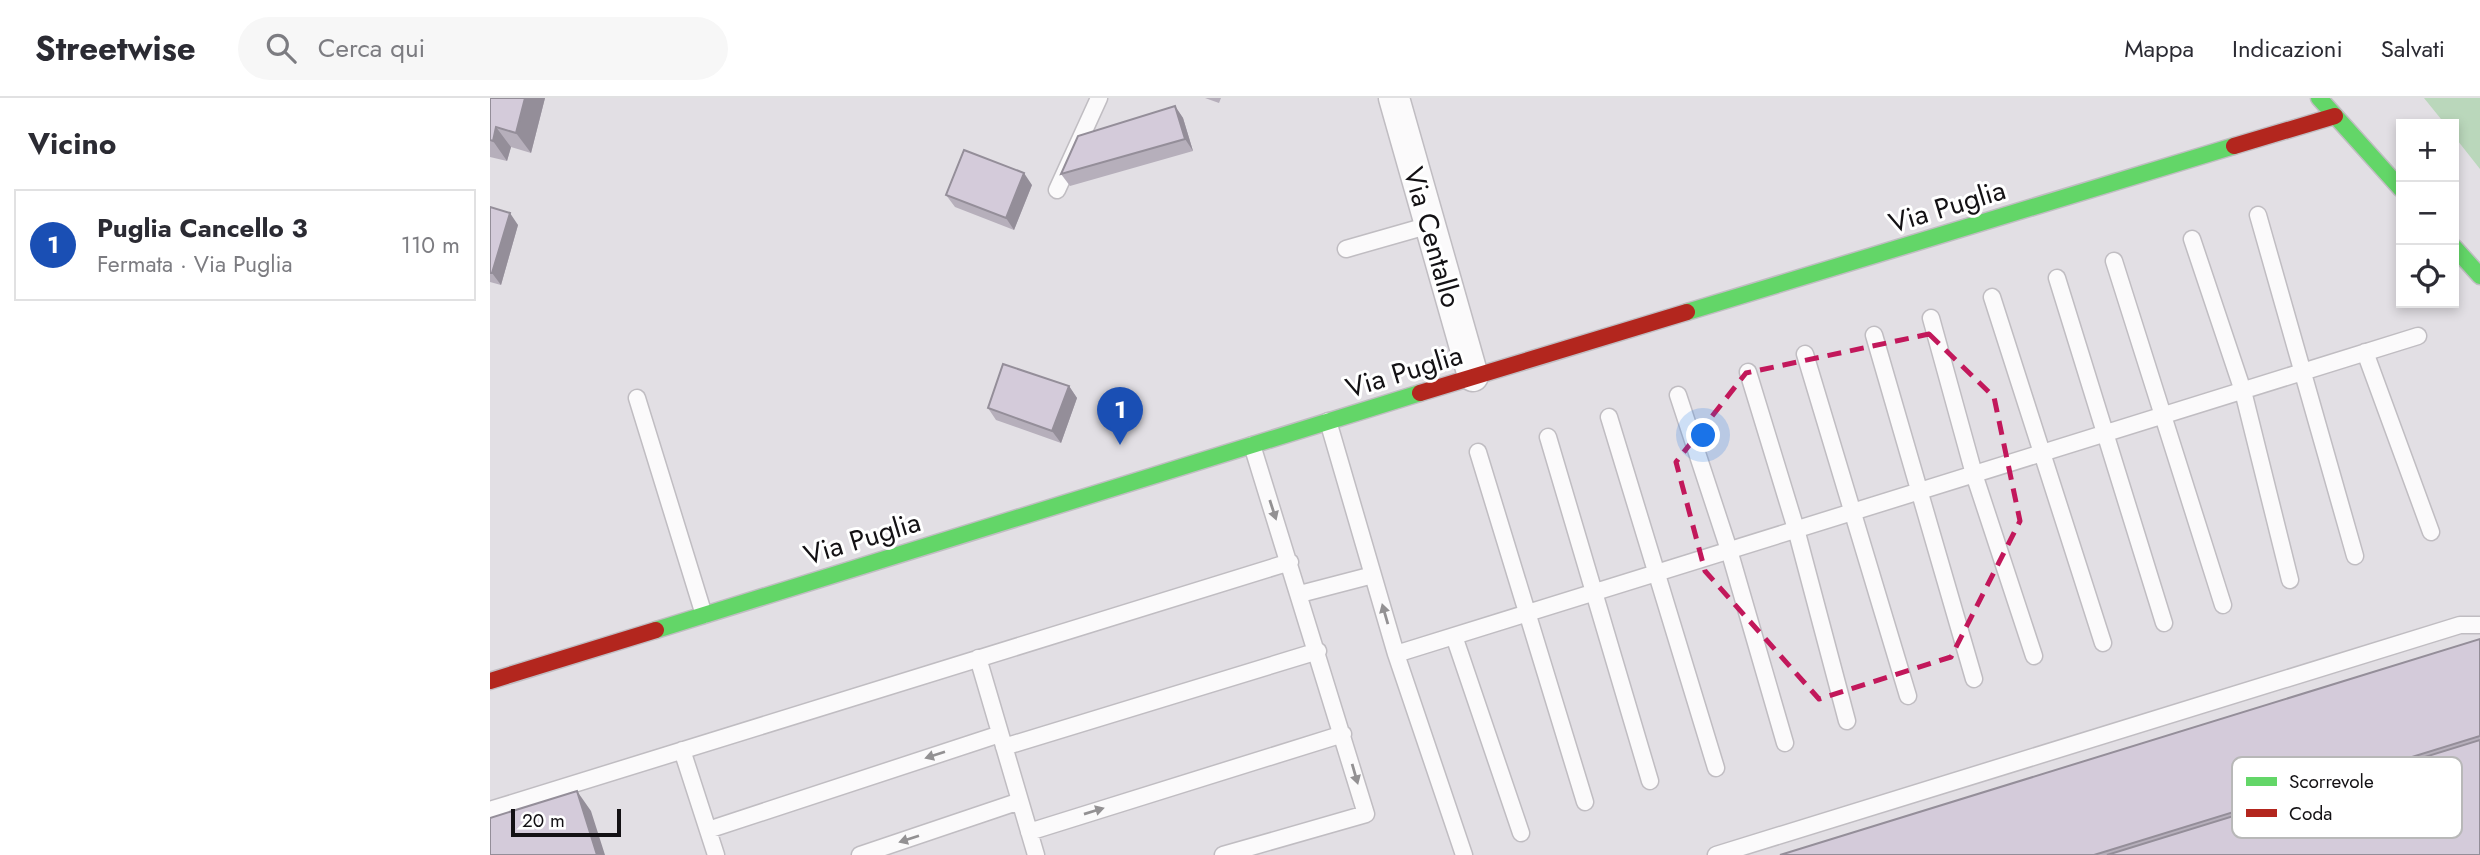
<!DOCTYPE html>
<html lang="it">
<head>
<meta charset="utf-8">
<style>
	:root { --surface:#fff; --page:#f7f7f7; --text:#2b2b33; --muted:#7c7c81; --line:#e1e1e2; --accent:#5b595d }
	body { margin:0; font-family:Jost,sans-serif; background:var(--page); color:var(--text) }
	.controls { position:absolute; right:21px; top:21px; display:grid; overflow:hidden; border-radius:0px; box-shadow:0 4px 10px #0003 }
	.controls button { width:63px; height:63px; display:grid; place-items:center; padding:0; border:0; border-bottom:2px solid var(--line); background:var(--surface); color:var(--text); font:35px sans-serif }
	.scale { position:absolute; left:21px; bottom:18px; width:110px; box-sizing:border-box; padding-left:7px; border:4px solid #131114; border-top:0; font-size:19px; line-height:24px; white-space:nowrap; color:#131114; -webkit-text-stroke:5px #fff; paint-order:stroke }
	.you { position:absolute; left:1214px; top:338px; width:24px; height:24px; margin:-18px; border:5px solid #fff; border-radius:50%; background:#1a73e8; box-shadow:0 0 0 10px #1a73e833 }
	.badge { display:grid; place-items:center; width:46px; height:46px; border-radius:50%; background:var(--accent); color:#fff; font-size:23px; font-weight:700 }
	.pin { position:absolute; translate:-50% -58px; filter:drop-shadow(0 2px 4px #0008) }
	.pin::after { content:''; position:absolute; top:37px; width:24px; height:21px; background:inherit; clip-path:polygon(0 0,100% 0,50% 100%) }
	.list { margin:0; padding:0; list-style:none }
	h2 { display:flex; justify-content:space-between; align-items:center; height:91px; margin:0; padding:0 28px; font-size:30px }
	h2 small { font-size:23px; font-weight:400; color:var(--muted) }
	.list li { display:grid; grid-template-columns:46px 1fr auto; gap:21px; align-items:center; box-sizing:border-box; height:112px; margin:0 14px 14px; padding:0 14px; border:2px solid var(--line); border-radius:0px }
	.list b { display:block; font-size:26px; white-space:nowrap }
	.list p { margin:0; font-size:23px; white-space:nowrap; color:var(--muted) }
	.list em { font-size:23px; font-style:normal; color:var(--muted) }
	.icon { flex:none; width:38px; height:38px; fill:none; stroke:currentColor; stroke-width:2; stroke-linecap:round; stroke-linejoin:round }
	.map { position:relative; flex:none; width:1990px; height:757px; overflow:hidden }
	header { display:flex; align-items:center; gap:42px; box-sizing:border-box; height:98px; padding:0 35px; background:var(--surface); border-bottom:2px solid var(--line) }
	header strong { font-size:33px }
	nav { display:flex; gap:38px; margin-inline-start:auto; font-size:24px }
	.search { width:490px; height:63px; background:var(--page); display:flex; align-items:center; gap:18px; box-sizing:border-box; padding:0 24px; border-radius:38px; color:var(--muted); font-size:26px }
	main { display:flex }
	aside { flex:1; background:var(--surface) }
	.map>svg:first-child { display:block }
	.green { fill:#bad7bb }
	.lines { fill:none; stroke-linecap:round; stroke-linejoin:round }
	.lane-casing { stroke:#c0bdc2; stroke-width:19 }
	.street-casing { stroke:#c0bdc2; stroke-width:33 }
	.fast-casing { stroke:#c0bdc2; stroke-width:19 }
	.jam-casing { stroke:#c0bdc2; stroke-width:19 }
	.lane { stroke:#fbfafb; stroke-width:16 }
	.street { stroke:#fbfafb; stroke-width:30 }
	.fast { stroke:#63d668; stroke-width:16 }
	.jam { stroke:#b3261e; stroke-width:16 }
	.wall { fill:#b6afbb }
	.shaded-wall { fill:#948e99 }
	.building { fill:#d4cbda; stroke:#948e99; stroke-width:2 }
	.oneway { fill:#939193 }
	.marked { fill:none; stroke:#c2185b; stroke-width:5; stroke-dasharray:14 9; stroke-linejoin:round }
	.labels { text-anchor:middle; stroke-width:6; stroke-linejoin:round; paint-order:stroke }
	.street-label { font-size:28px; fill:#131114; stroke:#fff }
	.key { fill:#fff; stroke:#b8b8b8; stroke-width:2 }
	.key-label { font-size:19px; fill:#131114 }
</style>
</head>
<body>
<header>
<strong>Streetwise</strong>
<div class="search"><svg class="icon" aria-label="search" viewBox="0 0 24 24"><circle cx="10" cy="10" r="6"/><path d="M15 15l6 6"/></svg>Cerca qui</div>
<nav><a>Mappa</a><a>Indicazioni</a><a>Salvati</a></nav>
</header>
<main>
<aside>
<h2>Vicino<small></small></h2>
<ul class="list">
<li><span class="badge" style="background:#1a4fb4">1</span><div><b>Puglia Cancello 3</b><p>Fermata · Via Puglia</p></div><em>110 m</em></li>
</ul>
</aside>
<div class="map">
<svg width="1990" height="757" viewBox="0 0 1990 757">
	<rect width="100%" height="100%" fill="#e2dfe4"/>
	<path class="green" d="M1934,0H1990V71L1964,38V26H1955Z"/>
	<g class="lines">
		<g class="lane-casing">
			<path id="lane" d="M567,92L609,0
				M1768,117L1865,458
				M1702,141L1753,293L1800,482
				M856,151L940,127
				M1624,163L1733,507
				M1567,180L1674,525
				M1502,199L1613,545
				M1441,220L1484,376L1544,558
				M1384,237L1484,581
				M1875,254L1941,434
				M1315,256L1418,598
				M1258,274L1306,431L1357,623
				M1188,297L1239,452L1295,645
				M147,300L214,517
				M1119,319L1226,670
				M838,323L906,556L974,757
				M1058,339L1160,683
				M988,354L1095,704
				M810,496L883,477
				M964,538L1031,735
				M906,556L1928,238
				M488,560L546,757
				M514,649L828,553
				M192,652L226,757
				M0,712L800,464
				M218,732L510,636
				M539,734L853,636
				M370,757L530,703
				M733,757L876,716L762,347
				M1226,757L1970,527H1990"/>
		</g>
		<g class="street-casing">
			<path id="street" d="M904,0L983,278"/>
		</g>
		<g class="fast-casing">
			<path id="fast" d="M1829,0L1911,91
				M1964,149L1990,178
				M1197,214L1744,48
				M166,532L930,295"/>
		</g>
		<g class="jam-casing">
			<path id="jam" d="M1744,48L1845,18
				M930,295L1197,214
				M0,583L166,532"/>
		</g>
		<use href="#lane" class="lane"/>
		<use href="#street" class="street"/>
		<use href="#fast" class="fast"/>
		<use href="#jam" class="jam"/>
	</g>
	<path class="wall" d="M0,0H55L41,55L21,49L17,63L0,59Z
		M715,0H731L729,5Z
		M685,8L693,20L703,53L580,88L571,76Z
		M542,87L524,132L465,109L456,97Z
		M0,109L28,127L11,187L0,184Z
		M579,288L587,300L571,345L506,322L498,310Z
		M1990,541V757H1290Z"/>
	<path class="shaded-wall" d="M35,0H55L41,55L26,35Z
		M685,8L693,20L703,53L695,41Z
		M6,29L21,49L17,63L3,43Z
		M534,75L542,87L524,132L516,120Z
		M20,115L28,127L11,187L2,175Z
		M579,288L587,300L571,345L562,333Z
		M87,693L101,713L115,757H107Z"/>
	<path class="building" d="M0,0H35L26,35L6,29L3,43L0,42Z
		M685,8L695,41L571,76L588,38Z
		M474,52L534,75L516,120L456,97Z
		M0,109L20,115L2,175H0Z
		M513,266L579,288L562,333L498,310Z
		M1990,541V638L1604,757H1290Z
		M1990,642V757H1617Z
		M87,693L107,757H0V720Z"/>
	<defs><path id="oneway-solid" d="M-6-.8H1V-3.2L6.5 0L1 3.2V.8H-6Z" transform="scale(1.75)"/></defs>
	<g class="oneway">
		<use href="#oneway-solid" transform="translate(783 412) rotate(72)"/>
		<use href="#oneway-solid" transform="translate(895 516) rotate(-106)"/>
		<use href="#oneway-solid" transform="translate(445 657) rotate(162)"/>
		<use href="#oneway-solid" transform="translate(865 676) rotate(74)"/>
		<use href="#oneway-solid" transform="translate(604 713) rotate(-17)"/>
		<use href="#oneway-solid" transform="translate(419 741) rotate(162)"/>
	</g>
	<path class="marked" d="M1439,236L1504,299L1530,423L1461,559L1329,601L1215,473L1186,364L1256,275Z"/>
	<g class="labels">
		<g class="street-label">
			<text transform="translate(1457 108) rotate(-17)" y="10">Via Puglia</text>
			<text transform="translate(943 139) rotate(74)" y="10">Via Centallo</text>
			<text transform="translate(914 273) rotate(-17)" y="10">Via Puglia</text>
			<text transform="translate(372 440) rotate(-17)" y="10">Via Puglia</text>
		</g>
	</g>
	<rect x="1742" y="659" width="230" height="81" rx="10" class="key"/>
	<rect x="1756" y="679" width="31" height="9" fill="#63d668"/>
	<rect x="1756" y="711" width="31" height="8" fill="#b3261e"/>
	<g class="key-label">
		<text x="1799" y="690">Scorrevole</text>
		<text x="1799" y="722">Coda</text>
	</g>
</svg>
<div class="controls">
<button>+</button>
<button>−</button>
<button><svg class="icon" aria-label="locate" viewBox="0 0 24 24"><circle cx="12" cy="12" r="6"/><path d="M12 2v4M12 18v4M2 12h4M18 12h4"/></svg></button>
</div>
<div class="scale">20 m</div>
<div class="you"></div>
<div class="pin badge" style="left:630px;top:347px;background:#1a4fb4">1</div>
</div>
</main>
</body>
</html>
